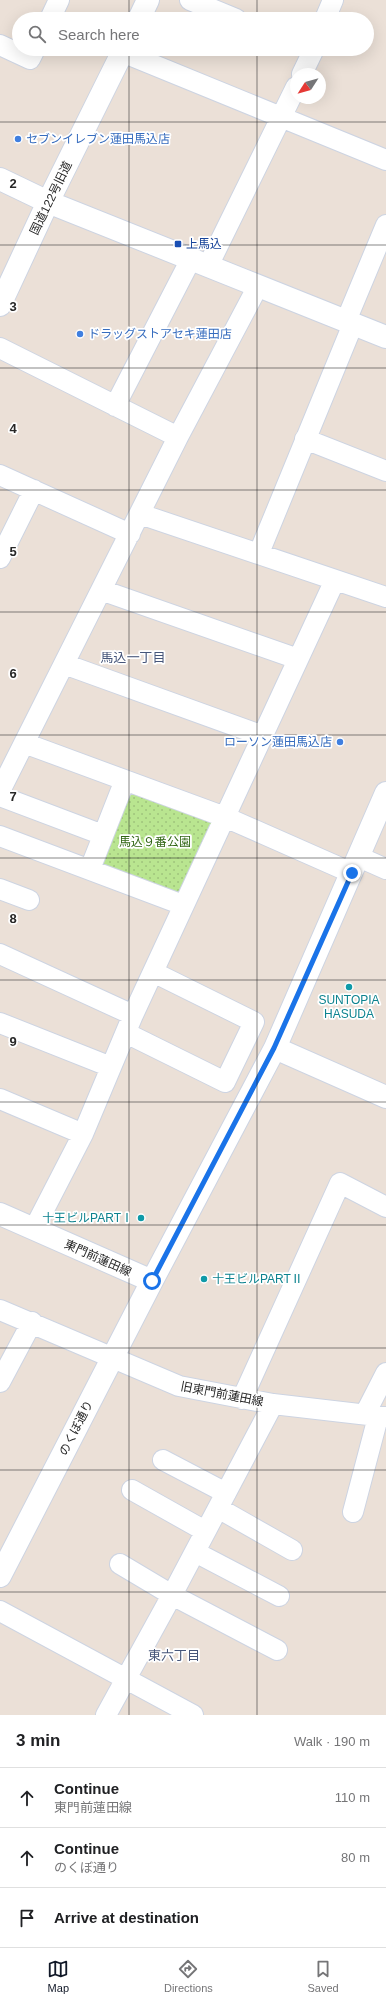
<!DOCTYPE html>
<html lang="en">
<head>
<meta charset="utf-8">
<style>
	:root { --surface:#fff; --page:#f2f2f2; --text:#202124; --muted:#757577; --line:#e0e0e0; --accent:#111827 }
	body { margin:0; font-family:Helvetica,"Noto Sans JP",sans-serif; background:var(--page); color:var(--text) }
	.compass { position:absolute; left:290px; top:68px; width:36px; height:36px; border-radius:50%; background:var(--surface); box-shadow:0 4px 16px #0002; rotate:234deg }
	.stop { position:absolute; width:12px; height:12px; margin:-9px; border:3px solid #1a73e8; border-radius:50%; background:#fff }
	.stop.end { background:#1a73e8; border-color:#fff; box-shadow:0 1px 4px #0008 }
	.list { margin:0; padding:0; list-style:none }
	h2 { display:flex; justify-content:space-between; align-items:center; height:52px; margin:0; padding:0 16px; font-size:17px }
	h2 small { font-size:13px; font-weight:400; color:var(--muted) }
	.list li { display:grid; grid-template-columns:26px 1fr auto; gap:12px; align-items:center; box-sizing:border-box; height:60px; padding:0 16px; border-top:1px solid var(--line) }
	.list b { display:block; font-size:15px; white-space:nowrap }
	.list p { margin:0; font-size:13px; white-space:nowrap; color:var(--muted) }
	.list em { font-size:13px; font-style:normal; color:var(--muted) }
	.icon { flex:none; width:22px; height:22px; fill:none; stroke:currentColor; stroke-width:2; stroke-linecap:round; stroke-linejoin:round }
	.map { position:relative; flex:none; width:386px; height:1715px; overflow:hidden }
	.search { position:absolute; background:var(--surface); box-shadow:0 4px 16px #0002; left:12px; right:12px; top:12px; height:44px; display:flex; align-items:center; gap:10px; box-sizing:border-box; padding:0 14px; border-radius:22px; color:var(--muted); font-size:15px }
	.sheet { height:232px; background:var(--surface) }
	nav { display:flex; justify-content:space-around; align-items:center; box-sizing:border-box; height:56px; border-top:1px solid var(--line); background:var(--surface); font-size:11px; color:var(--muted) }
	nav a { display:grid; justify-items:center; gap:2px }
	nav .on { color:var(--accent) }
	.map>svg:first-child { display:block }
	.green { fill:url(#green-dots) }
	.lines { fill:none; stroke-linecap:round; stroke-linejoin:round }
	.street-casing { stroke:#cdd4e2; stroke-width:22 }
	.secondary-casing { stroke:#cdd4e2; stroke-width:24 }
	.street { stroke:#fff; stroke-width:20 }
	.secondary { stroke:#fff; stroke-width:22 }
	.route { stroke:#1a73e8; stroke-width:5 }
	.grid { fill:none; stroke:#272727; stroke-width:1; stroke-opacity:0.55 }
	.shop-dot { fill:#3f7fe0; stroke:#fff; stroke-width:1.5 }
	.transit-dot { fill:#1a4fb4; stroke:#fff; stroke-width:1.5 }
	.culture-dot { fill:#0f9aa8; stroke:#fff; stroke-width:1.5 }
	.labels { text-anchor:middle; stroke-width:3.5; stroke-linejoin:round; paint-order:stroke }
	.shop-label { font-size:12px; fill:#366cbe; stroke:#fff; text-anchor:start }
	.street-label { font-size:12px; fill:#272727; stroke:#fff }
	.transit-label { font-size:12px; fill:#164399; stroke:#fff; text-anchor:start }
	.park-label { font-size:12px; fill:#316615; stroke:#fff }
	.culture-label { font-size:12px; fill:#0d838f; stroke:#fff }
	.neighbourhood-label { font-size:13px; fill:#46567a; stroke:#fff }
	.grid-label { font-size:13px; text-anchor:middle; font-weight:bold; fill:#272727; stroke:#fff; stroke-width:3.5; stroke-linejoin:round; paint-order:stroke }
</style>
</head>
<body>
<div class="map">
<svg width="386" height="1715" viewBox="0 0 386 1715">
	<defs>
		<pattern id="green-dots" width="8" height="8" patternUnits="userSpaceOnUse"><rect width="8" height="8" fill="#b9e590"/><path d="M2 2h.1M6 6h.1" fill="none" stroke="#9fc47c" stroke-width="1.8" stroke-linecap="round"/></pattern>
	</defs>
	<rect width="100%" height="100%" fill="#ebe0d7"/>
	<path class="green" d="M132,788L213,822L181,891L174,895L100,868Z"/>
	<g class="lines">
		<g class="street-casing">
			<path id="street" d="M190,0L236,19
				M50,19L59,0
				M325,19L333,0
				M0,45L30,59L35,49
				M122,52L386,160
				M302,74L314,49
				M208,266L296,87
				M346,321L386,225
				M0,348L178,437
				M115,406L191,259
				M305,439L386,471
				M0,475L130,534
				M140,514L386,597
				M259,553L353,324
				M0,558L34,490
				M101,590L298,659
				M64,664L263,736
				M24,743L225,817L352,873
				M0,791L178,437L258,286
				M0,796L103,835
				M0,836L183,905
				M359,857L386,869
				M90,869L125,780
				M0,889L29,900
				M0,954L133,1015
				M0,1023L111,1067
				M126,1033L225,1082L254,1022L153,972
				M0,1099L83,1134
				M34,1229L83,1134L133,1015L335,580
				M0,1310L179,1386L273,1404L386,1417
				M0,1382L32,1322
				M242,1399L340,1183L386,1207
				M365,1414L386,1373
				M163,1460L226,1493
				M132,1490L205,1531
				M218,1508L292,1550
				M353,1512L378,1417
				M195,1552L279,1596
				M120,1564L172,1595L277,1650
				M0,1611L193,1715
				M106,1715L172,1595L273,1404"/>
		</g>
		<g class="secondary-casing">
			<path id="secondary" d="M139,19L148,0
				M0,179L48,202L386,337
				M0,305L48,202L124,49
				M275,1048L386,1097
				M0,1214L152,1281
				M0,1576L152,1281L275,1048L386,793"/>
		</g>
		<use href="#street" class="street"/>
		<use href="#secondary" class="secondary"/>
	</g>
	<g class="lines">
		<path class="route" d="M152,1281L274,1048L352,873"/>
	</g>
	<path class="grid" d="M129,0V19M257,0V19M129,49V1715M257,49V1715M0,122H386M0,245H386M0,368H386M0,490H386M0,612H386M0,735H386M0,858H386M0,980H386M0,1102H386M0,1225H386M0,1348H386M0,1470H386M0,1592H386"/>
	<g class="shop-dot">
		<circle cx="18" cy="139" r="4"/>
		<circle cx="80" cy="334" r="4"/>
		<circle cx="340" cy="742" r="4"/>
	</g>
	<rect class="transit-dot" x="174" y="240" width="8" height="8" rx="2"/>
	<g class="culture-dot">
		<circle cx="349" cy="987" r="4"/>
		<circle cx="141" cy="1218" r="4"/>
		<circle cx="204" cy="1279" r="4"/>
	</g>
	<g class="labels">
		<g class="shop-label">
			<text x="26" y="143">セブンイレブン蓮田馬込店</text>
			<text x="88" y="338">ドラッグストアセキ蓮田店</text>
			<text x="332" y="746" text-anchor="end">ローソン蓮田馬込店</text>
		</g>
		<g class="street-label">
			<text transform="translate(51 198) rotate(-64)" y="4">国道122号旧道</text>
			<text transform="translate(98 1258) rotate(24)" y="4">東門前蓮田線</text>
			<text transform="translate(222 1394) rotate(11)" y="4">旧東門前蓮田線</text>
			<text transform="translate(76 1428) rotate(-63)" y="4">のくぼ通り</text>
		</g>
		<g class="transit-label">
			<text x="186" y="248">上馬込</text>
		</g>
		<g class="park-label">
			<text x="155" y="846">馬込９番公園</text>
		</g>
		<g class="culture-label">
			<text x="349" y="1004">SUNTOPIA<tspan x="349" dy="14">HASUDA</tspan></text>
			<text x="133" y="1222" text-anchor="end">十王ビルPARTⅠ</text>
			<text x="212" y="1283" text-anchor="start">十王ビルPARTⅡ</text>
		</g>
		<g class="neighbourhood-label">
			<text x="133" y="662">馬込一丁目</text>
			<text x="174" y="1660">東六丁目</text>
		</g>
	</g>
	<g class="grid-label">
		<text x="13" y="188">2</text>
		<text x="13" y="311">3</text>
		<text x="13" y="433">4</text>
		<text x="13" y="556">5</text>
		<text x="13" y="678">6</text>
		<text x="13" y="801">7</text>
		<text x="13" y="923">8</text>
		<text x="13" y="1046">9</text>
	</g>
</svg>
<svg class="compass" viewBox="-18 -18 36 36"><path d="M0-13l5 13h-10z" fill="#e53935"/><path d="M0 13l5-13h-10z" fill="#757577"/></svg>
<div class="stop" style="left:152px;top:1281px"></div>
<div class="stop end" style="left:352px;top:873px"></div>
<div class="search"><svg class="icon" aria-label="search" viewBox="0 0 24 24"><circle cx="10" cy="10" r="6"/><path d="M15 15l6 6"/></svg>Search here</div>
</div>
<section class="sheet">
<h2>3 min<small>Walk · 190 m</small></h2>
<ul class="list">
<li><svg class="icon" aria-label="ahead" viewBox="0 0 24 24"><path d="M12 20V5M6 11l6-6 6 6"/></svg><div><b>Continue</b><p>東門前蓮田線</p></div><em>110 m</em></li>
<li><svg class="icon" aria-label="ahead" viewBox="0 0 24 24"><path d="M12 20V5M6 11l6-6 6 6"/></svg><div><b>Continue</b><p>のくぼ通り</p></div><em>80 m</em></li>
<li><svg class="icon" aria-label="arrive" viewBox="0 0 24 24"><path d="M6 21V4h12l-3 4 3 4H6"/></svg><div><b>Arrive at destination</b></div></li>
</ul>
</section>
<nav>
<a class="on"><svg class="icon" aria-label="map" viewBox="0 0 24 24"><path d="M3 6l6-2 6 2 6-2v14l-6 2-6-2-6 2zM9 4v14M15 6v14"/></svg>Map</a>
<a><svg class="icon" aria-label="directions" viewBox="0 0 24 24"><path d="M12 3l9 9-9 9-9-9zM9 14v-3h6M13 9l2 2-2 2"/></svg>Directions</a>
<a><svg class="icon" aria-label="saved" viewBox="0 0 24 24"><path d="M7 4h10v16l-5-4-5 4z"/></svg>Saved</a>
</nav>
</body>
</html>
